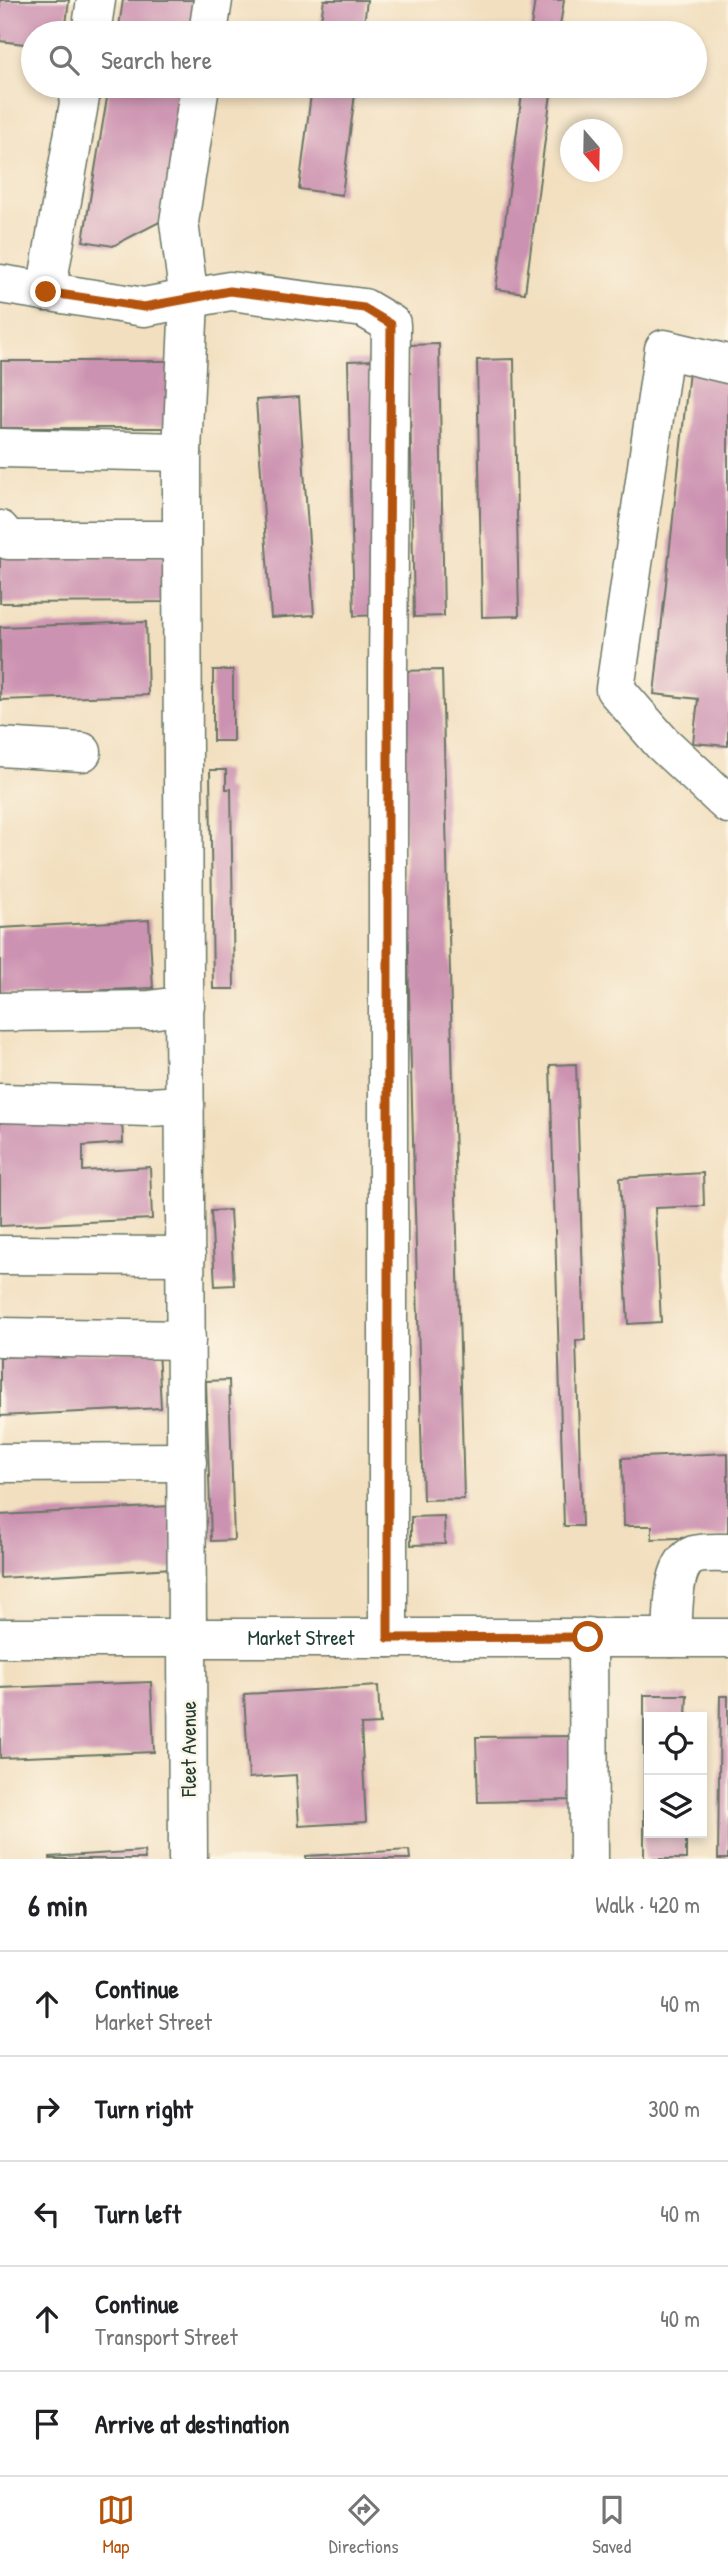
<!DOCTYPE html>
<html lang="en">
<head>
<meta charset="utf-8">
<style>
	:root { --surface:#fff; --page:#f6f6f6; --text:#202124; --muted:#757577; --line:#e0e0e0; --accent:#b45309 }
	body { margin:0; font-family:"Patrick Hand",sans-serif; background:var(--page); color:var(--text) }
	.controls { position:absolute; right:21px; bottom:21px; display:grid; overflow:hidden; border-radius:0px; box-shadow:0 4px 10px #0003 }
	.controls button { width:63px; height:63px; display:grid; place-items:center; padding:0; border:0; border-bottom:2px solid var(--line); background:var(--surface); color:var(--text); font:35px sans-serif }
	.compass { position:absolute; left:560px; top:119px; width:63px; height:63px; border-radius:50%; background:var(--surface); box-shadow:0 4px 10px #0003; rotate:160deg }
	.stop { position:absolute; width:21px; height:21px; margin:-16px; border:5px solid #b45309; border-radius:50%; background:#fff }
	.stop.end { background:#b45309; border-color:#fff; box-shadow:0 2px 7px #0008 }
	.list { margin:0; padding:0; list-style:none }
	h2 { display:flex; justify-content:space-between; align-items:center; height:91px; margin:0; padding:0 28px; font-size:30px }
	h2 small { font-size:23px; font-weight:400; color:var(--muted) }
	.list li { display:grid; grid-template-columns:46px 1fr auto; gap:21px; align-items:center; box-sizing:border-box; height:105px; padding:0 28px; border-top:2px solid var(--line) }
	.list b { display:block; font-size:26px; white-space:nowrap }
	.list p { margin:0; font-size:23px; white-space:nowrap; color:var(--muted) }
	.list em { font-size:23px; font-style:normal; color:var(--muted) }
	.icon { flex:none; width:38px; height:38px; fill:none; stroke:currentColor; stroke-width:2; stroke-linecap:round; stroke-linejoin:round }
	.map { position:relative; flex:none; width:728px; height:1859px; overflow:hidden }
	.search { position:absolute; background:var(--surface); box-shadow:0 4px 10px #0003; left:21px; right:21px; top:21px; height:77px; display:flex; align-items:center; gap:18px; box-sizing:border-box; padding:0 24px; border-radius:38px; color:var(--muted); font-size:26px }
	.sheet { height:616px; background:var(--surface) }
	nav { display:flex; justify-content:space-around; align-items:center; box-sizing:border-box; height:98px; border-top:2px solid var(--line); background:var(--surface); font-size:19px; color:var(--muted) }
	nav a { display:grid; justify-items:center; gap:4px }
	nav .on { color:var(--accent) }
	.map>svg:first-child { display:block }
	.building { fill:#cc92b1 }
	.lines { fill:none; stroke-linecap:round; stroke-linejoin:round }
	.minor-casing { stroke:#697665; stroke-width:41 }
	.minor { stroke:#fff; stroke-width:38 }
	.route { stroke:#b45309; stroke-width:9 }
	.labels { text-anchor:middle; stroke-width:5; stroke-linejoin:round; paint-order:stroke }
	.street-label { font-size:21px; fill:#1f3d34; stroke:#fcf5e5 }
</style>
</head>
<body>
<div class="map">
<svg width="728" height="1859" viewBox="0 0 728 1859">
	<rect width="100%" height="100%" fill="#fcf5e5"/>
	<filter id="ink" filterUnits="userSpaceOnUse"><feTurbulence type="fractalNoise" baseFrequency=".0143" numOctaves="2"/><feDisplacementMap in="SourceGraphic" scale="14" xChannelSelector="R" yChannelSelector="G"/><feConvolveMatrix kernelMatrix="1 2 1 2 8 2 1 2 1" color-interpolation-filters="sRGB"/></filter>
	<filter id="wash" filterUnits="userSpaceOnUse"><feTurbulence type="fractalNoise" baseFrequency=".00686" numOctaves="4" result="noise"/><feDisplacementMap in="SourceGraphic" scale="28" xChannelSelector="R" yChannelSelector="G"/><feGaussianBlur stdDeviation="1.57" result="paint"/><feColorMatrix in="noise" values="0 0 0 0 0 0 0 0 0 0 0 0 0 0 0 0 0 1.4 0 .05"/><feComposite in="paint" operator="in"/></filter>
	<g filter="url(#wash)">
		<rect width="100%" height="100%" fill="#f2dfbf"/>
		<g id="blocks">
			<path class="building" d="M0,0H69L65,33H33V45L0,41Z
				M123,0H206L201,33H118Z
				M324,0H367L363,33H319Z
				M535,0H564L559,33H530Z
				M109,86H192L171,216L113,246L83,241Z
				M312,86H356L342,195L299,189Z
				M523,86H552L525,293L496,289Z
				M439,344L444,616L414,617L409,345Z
				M514,359L519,616L482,617L477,360Z
				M376,360L383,615L354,616L348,361Z
				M1,361H171V428H1Z
				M689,371L728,375V746L693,743L698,699L654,694Z
				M299,397L314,615L271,618L256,400Z
				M169,556V602L0,603V557Z
				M146,622L148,695L0,700V627Z
				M213,670H233V741H213Z
				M442,670L464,1499L423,1500L400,671Z
				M210,770H226V789H231L234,989H213Z
				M149,920L153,988L0,995V928Z
				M576,1064L585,1340L576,1341L582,1526H564L550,1065Z
				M122,1114L123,1143L83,1146V1171L150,1167L152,1219L0,1226V1119Z
				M703,1173L704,1206L655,1208L661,1322L628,1324L620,1178Z
				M230,1210L234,1285L215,1286L211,1211Z
				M158,1349L161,1408L0,1416V1357Z
				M229,1380L234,1540L211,1541L206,1381Z
				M728,1453V1536L652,1539V1526H624L622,1458Z
				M171,1506L174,1568L0,1578V1515Z
				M444,1516L445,1544L411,1545V1517Z
				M151,1682L154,1752L0,1758V1688Z
				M378,1686L380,1724L361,1725L366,1822L299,1826L296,1775L249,1778L244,1694Z
				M644,1695H687L686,1717H649V1833H686V1859H644Z
				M720,1696H728V1859H718Z
				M574,1736L575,1800L478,1802L476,1737Z
				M409,1850L410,1859H306V1856Z
				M144,1851L145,1859H50V1857Z"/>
		</g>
	</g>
	<g filter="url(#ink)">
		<use href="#blocks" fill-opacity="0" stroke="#697665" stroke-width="2"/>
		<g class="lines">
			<g class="minor-casing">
				<g id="minor">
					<path d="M91,33L96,0"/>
					<path d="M208,33L213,0"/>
					<path d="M0,284L144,307L230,291L364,308L391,324L388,671V1638"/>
					<path d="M46,292L82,86"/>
					<path d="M728,364L664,349L615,689L662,743L728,804"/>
					<path d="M0,448L182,452"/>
					<path d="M0,530L8,540H161L182,543"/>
					<path d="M0,747L82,752"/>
					<path d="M0,1012L150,1010L185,1005"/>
					<path d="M0,1103L149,1107L185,1105"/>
					<path d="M0,1255L186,1256"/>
					<path d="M0,1337L186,1340"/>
					<path d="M0,1463L187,1462"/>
					<path d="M588,1637L589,1859"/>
					<path id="s1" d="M0,1638H728"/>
					<path d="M672,1638C674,1616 670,1564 694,1555C704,1552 718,1553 728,1553"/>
					<path d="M188,1859L182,543V452L189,300L179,222L200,86"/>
				</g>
			</g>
			<use href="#minor" class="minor"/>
		</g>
	</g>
	<g class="lines" filter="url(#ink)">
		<path class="route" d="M46,292L144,307L230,291L364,308L391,324L388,671V1638L588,1637"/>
	</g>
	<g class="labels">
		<g class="street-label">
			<text dy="7" stroke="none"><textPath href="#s1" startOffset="301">Market Street</textPath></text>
			<text transform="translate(189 1749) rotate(-90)" y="7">Fleet Avenue</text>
		</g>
	</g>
</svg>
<div class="controls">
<button><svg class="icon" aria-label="locate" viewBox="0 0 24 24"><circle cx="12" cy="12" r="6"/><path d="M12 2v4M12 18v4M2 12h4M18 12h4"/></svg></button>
<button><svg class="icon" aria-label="layers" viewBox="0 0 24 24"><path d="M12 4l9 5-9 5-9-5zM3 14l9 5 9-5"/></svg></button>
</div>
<svg class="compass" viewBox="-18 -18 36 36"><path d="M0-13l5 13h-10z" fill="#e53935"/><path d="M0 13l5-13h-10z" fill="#757577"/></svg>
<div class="stop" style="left:588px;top:1637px"></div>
<div class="stop end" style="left:46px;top:292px"></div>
<div class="search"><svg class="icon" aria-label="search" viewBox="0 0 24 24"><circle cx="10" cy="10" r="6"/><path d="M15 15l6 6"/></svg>Search here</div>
</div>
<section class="sheet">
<h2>6 min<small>Walk · 420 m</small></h2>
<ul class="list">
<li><svg class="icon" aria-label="ahead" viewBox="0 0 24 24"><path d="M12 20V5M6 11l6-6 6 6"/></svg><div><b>Continue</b><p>Market Street</p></div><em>40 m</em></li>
<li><svg class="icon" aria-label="right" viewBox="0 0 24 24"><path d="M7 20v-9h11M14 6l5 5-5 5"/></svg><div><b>Turn right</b></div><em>300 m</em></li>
<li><svg class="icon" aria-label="left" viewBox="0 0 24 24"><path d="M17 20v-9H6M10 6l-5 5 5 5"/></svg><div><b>Turn left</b></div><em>40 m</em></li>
<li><svg class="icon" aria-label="ahead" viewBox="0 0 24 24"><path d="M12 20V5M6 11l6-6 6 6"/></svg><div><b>Continue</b><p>Transport Street</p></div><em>40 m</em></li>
<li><svg class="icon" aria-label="arrive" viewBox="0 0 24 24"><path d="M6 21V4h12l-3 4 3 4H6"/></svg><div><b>Arrive at destination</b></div></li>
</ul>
</section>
<nav>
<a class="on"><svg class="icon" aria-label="map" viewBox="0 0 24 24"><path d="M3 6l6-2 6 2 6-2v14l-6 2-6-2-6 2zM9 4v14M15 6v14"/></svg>Map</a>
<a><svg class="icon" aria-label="directions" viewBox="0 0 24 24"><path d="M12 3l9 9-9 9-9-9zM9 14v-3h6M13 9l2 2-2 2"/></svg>Directions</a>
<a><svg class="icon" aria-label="saved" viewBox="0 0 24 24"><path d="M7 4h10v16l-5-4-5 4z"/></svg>Saved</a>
</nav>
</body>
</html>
